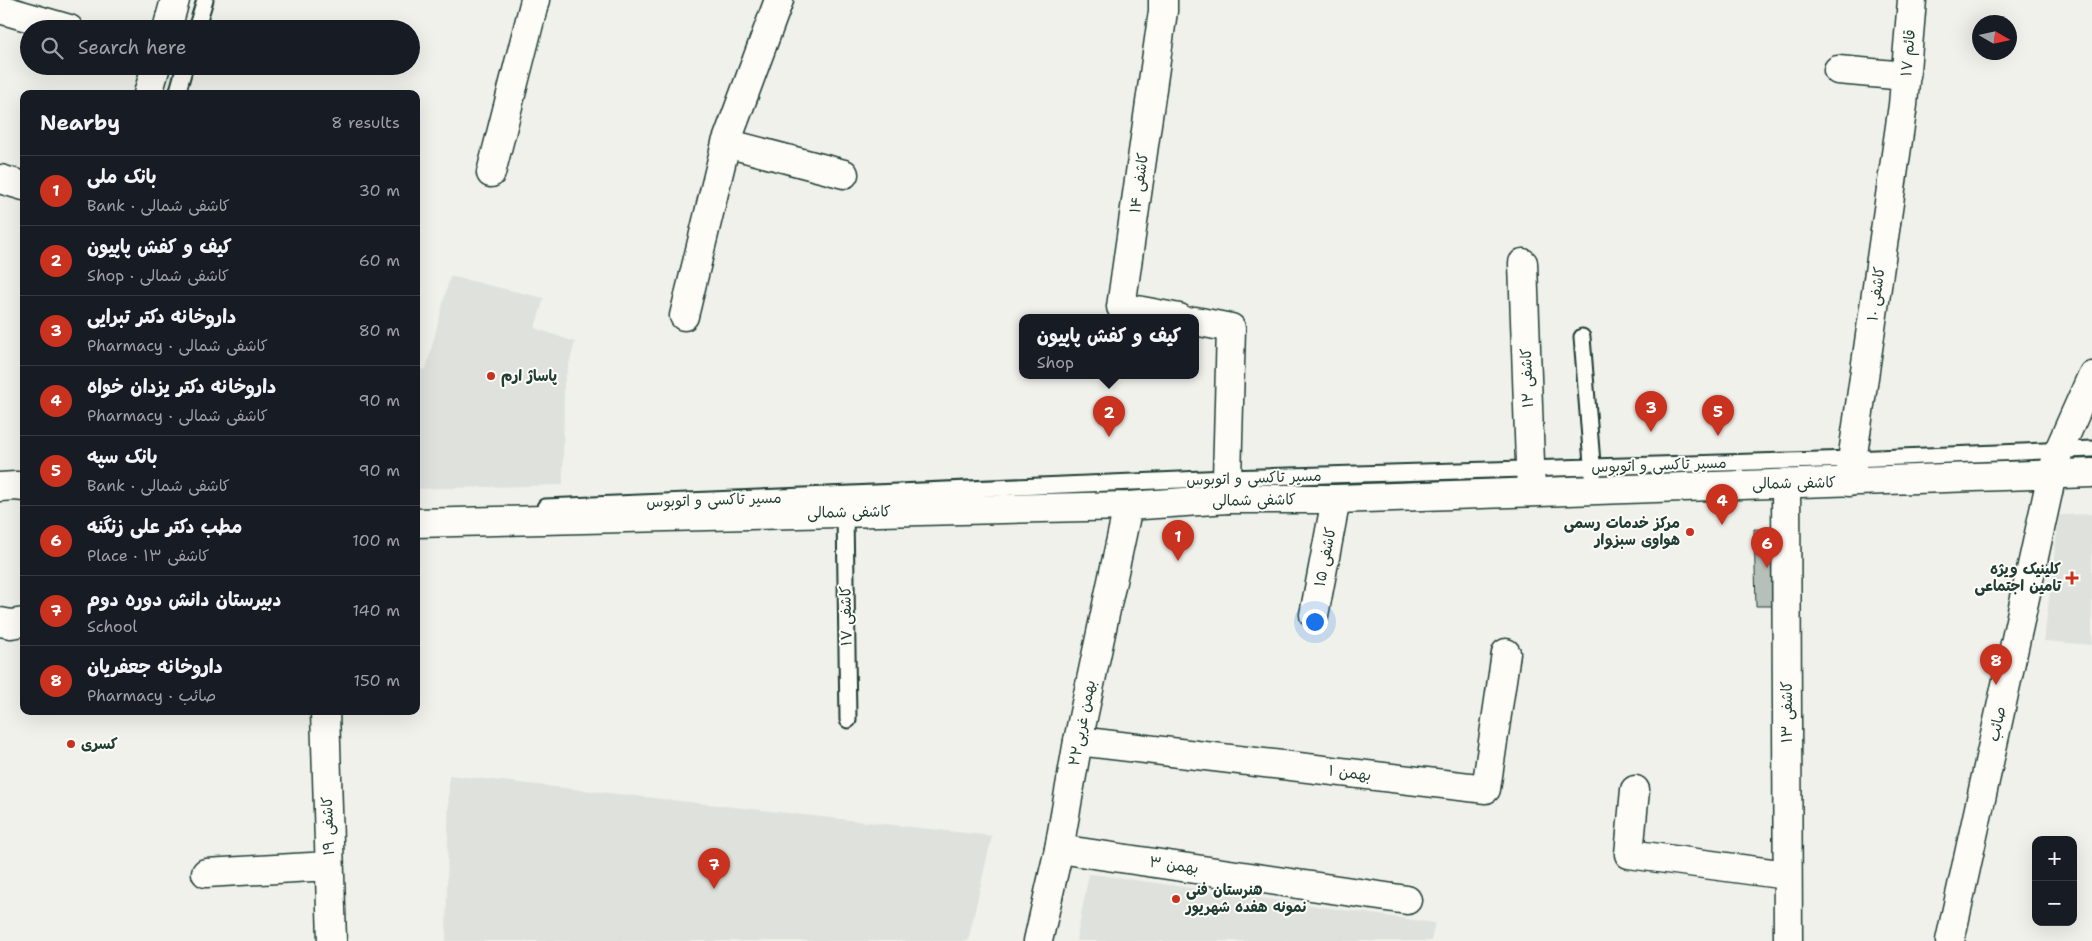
<!DOCTYPE html>
<html lang="en">
<head>
<meta charset="utf-8">
<style>
	:root { --surface:#171b24; --page:#242831; --text:#f1f3f6; --muted:#9ea1a6; --line:#363941; --accent:#c8321e }
	body { margin:0; font-family:"Shantell Sans","Playpen Sans Arabic",sans-serif; background:var(--page); color:var(--text) }
	.controls { position:absolute; right:15px; bottom:15px; display:grid; overflow:hidden; border-radius:10px; box-shadow:0 5px 20px #0002 }
	.controls button { width:45px; height:45px; display:grid; place-items:center; padding:0; border:0; border-bottom:1px solid var(--line); background:var(--surface); color:var(--text); font:25px sans-serif }
	.compass { position:absolute; left:1972px; top:15px; width:45px; height:45px; border-radius:50%; background:var(--surface); box-shadow:0 5px 20px #0002; rotate:99deg }
	.you { position:absolute; left:1314px; top:621px; width:18px; height:18px; margin:-12px; border:4px solid #fff; border-radius:50%; background:#1a73e8; box-shadow:0 0 0 8px #1a73e833 }
	.badge { display:grid; place-items:center; width:32px; height:32px; border-radius:50%; background:var(--accent); color:#fff; font-size:16px; font-weight:700 }
	.pin { position:absolute; translate:-50% -41px; filter:drop-shadow(0 1px 2px #0008) }
	.pin::after { content:''; position:absolute; top:26px; width:18px; height:15px; background:inherit; clip-path:polygon(0 0,100% 0,50% 100%) }
	.popup { position:absolute; left:1019px; top:314px; width:180px; height:65px; box-sizing:border-box; display:grid; place-content:center; border-radius:10px; background:var(--surface); filter:drop-shadow(0 1px 4px #0005); font-size:16px; white-space:nowrap; color:var(--muted) }
	.popup b { font-size:19px; color:var(--text) }
	.popup::after { content:''; position:absolute; left:50%; top:100%; margin-left:-10px; border:10px solid transparent; border-top-color:var(--surface) }
	.list { margin:0; padding:0; list-style:none }
	h2 { display:flex; justify-content:space-between; align-items:center; height:65px; margin:0; padding:0 20px; font-size:21px }
	h2 small { font-size:16px; font-weight:400; color:var(--muted) }
	.list li { display:grid; grid-template-columns:32px 1fr auto; gap:15px; align-items:center; box-sizing:border-box; height:70px; padding:0 20px; border-top:1px solid var(--line) }
	.list b { display:block; font-size:19px; white-space:nowrap }
	.list p { margin:0; font-size:16px; white-space:nowrap; color:var(--muted) }
	.list em { font-size:16px; font-style:normal; color:var(--muted) }
	.icon { flex:none; width:28px; height:28px; fill:none; stroke:currentColor; stroke-width:2; stroke-linecap:round; stroke-linejoin:round }
	.map { position:relative; flex:none; width:2092px; height:941px; overflow:hidden }
	.search { position:absolute; background:var(--surface); box-shadow:0 5px 20px #0002; left:20px; top:20px; width:400px; height:55px; display:flex; align-items:center; gap:12px; box-sizing:border-box; padding:0 18px; border-radius:28px; color:var(--muted); font-size:19px }
	.panel { position:absolute; background:var(--surface); box-shadow:0 5px 20px #0002; left:20px; top:90px; width:400px; height:625px; border-radius:10px }
	.map>svg:first-child { display:block }
	.built { fill:#dfe2dc }
	.building { fill:#b6bfb8; stroke:#1f3d34 }
	.lines { fill:none; stroke-linecap:round; stroke-linejoin:round }
	.lane-casing { stroke:#1f3d34; stroke-width:19 }
	.street-casing { stroke:#1f3d34; stroke-width:31 }
	.secondary-casing { stroke:#1f3d34; stroke-width:31 }
	.lane { stroke:#fdfcf7; stroke-width:15 }
	.street { stroke:#fdfcf7; stroke-width:28 }
	.secondary { stroke:#fdfcf7; stroke-width:28 }
	.poi-dot { fill:#c8321e; stroke:#fdfcf7; stroke-width:2 }
	.labels { text-anchor:middle; stroke-width:4; stroke-linejoin:round; paint-order:stroke }
	.street-label { font-size:15px; fill:#1f3d34; stroke:#fdfcf7 }
	.poi-label { font-size:15px; font-weight:bold; fill:#1f3d34; stroke:#fdfcf7; text-anchor:start }
</style>
</head>
<body>
<div class="map">
<svg width="2092" height="941" viewBox="0 0 2092 941">
	<rect width="100%" height="100%" fill="#f0f1eb"/>
	<filter id="ink" filterUnits="userSpaceOnUse"><feTurbulence type="fractalNoise" baseFrequency=".02" numOctaves="2"/><feDisplacementMap in="SourceGraphic" scale="10" xChannelSelector="R" yChannelSelector="G"/><feConvolveMatrix kernelMatrix="1 2 1 2 8 2 1 2 1" color-interpolation-filters="sRGB"/></filter>
	<g filter="url(#ink)">
		<path class="built" d="M450,276L544,298L535,328L575,342L564,383L563,485L416,489V370L426,369Z
			M2092,514V645L2044,641L2059,515Z
			M449,775L992,836L968,941H446Z
			M1089,874L1100,875L1435,923L1431,941H1076Z"/>
		<path class="building" d="M1754,529L1780,530L1777,606H1756Z"/>
		<g class="lines">
			<g class="lane-casing">
				<path id="lane" d="M196,29L205,0
					M177,94L185,66
					M1582,337L1593,476
					M545,507L1227,478L1852,459L2092,449
					M845,513L848,720"/>
			</g>
			<g class="street-casing">
				<path id="street" d="M779,0L726,143L844,174
					M1163,0V11L1121,307L1179,318
					M0,9L69,29
					M1838,70L1906,76
					M491,173L535,0
					M0,179L24,186
					M1523,263L1531,492
					M684,316L726,143
					M1195,321L1231,328L1227,478L1228,499
					M1849,482L1903,105L1912,0
					M1786,483L1788,941
					M1314,615L1336,499
					M325,711L332,941
					M1078,741L1486,789L1506,653
					M1635,790L1629,854L1787,875
					M1059,849L1407,900
					M206,873L329,866"/>
			</g>
			<g class="secondary-casing">
				<path id="secondary" d="M167,29L175,0
					M148,94L156,66
					M0,487L16,486L24,487
					M416,523L1128,506L1228,499H1336L2092,473
					M0,622L11,624L24,622
					M1038,941L1059,849L1078,741L1128,506
					M1950,941L2052,474L2059,450L2092,376"/>
			</g>
			<use href="#lane" class="lane"/>
			<use href="#street" class="street"/>
			<use href="#secondary" class="secondary"/>
		</g>
	</g>
	<g class="poi-dot">
		<circle cx="491" cy="376" r="5"/>
		<circle cx="1690" cy="532" r="5"/>
		<path d="M2069.5 570.5h5v5h5v5h-5v5h-5v-5h-5v-5h5z"/>
		<circle cx="71" cy="744" r="5"/>
		<circle cx="1176" cy="899" r="5"/>
	</g>
	<g class="labels">
		<g class="street-label">
			<text transform="translate(1908 53) rotate(-85)" y="5">قائم ۱۷</text>
			<text transform="translate(1139 183) rotate(-82)" y="5">کاشفی ۱۴</text>
			<text transform="translate(1876 294) rotate(-82)" y="5">کاشفی ۱۰</text>
			<text transform="translate(1527 378) rotate(-92)" y="5">کاشفی ۱۲</text>
			<text transform="translate(1659 465) rotate(-2)" y="5">مسیر تاکسی و اتوبوس</text>
			<text transform="translate(1254 478) rotate(-2)" y="5">مسیر تاکسی و اتوبوس</text>
			<text transform="translate(1794 483) rotate(-1)" y="5">کاشفی شمالی</text>
			<text transform="translate(714 500) rotate(-2)" y="5">مسیر تاکسی و اتوبوس</text>
			<text transform="translate(1254 500) rotate(-1)" y="5">کاشفی شمالی</text>
			<text transform="translate(849 512) rotate(-1)" y="5">کاشفی شمالی</text>
			<text transform="translate(1325 557) rotate(-79)" y="5">کاشفی ۱۵</text>
			<text transform="translate(846 616) rotate(-91)" y="5">کاشفی ۱۷</text>
			<text transform="translate(1787 712) rotate(-90)" y="5">کاشفی ۱۳</text>
			<text transform="translate(1082 723) rotate(-79)" y="5">۲۲بهمن غربی</text>
			<text transform="translate(1997 724) rotate(-78)" y="5">صائب</text>
			<text transform="translate(1350 773) rotate(7)" y="5">بهمن ۱</text>
			<text transform="translate(328 826) rotate(-92)" y="5">کاشفی ۱۹</text>
			<text transform="translate(1174 865) rotate(8)" y="5">بهمن ۳</text>
		</g>
		<g class="poi-label">
			<text x="501" y="381">پاساژ ارم</text>
			<text x="1680" y="528" text-anchor="end">مرکز خدمات رسمی<tspan x="1680" dy="17">هواوی سبزوار</tspan></text>
			<text x="2061" y="574" text-anchor="end">کلینیک ویژه<tspan x="2061" dy="17">تامین اجتماعی</tspan></text>
			<text x="81" y="749">کسری</text>
			<text x="1186" y="895">هنرستان فنی<tspan x="1186" dy="17">نمونه هفده شهریور</tspan></text>
		</g>
	</g>
</svg>
<div class="controls">
<button>+</button>
<button>−</button>
</div>
<svg class="compass" viewBox="-18 -18 36 36"><path d="M0-13l5 13h-10z" fill="#e53935"/><path d="M0 13l5-13h-10z" fill="#9ea1a6"/></svg>
<div class="you"></div>
<div class="pin badge" style="left:1178px;top:561px">1</div>
<div class="pin badge" style="left:1109px;top:437px">2</div>
<div class="popup"><b>کیف و کفش پاپیون</b>Shop</div>
<div class="pin badge" style="left:1651px;top:432px">3</div>
<div class="pin badge" style="left:1722px;top:525px">4</div>
<div class="pin badge" style="left:1718px;top:436px">5</div>
<div class="pin badge" style="left:1767px;top:568px">6</div>
<div class="pin badge" style="left:714px;top:889px">7</div>
<div class="pin badge" style="left:1996px;top:685px">8</div>
<div class="search"><svg class="icon" aria-label="search" viewBox="0 0 24 24"><circle cx="10" cy="10" r="6"/><path d="M15 15l6 6"/></svg>Search here</div>
<section class="panel">
<h2>Nearby<small>8 results</small></h2>
<ul class="list">
<li><span class="badge">1</span><div><b>بانک ملی</b><p>Bank · کاشفی شمالی</p></div><em>30 m</em></li>
<li><span class="badge">2</span><div><b>کیف و کفش پاپیون</b><p>Shop · کاشفی شمالی</p></div><em>60 m</em></li>
<li><span class="badge">3</span><div><b>داروخانه دکتر تبرایی</b><p>Pharmacy · کاشفی شمالی</p></div><em>80 m</em></li>
<li><span class="badge">4</span><div><b>داروخانه دکتر یزدان خواه</b><p>Pharmacy · کاشفی شمالی</p></div><em>90 m</em></li>
<li><span class="badge">5</span><div><b>بانک سپه</b><p>Bank · کاشفی شمالی</p></div><em>90 m</em></li>
<li><span class="badge">6</span><div><b>مطب دکتر علی زنگنه</b><p>Place · کاشفی ۱۳</p></div><em>100 m</em></li>
<li><span class="badge">7</span><div><b>دبیرستان دانش دوره دوم</b><p>School</p></div><em>140 m</em></li>
<li><span class="badge">8</span><div><b>داروخانه جعفریان</b><p>Pharmacy · صائب</p></div><em>150 m</em></li>
</ul>
</section>
</div>
</body>
</html>
